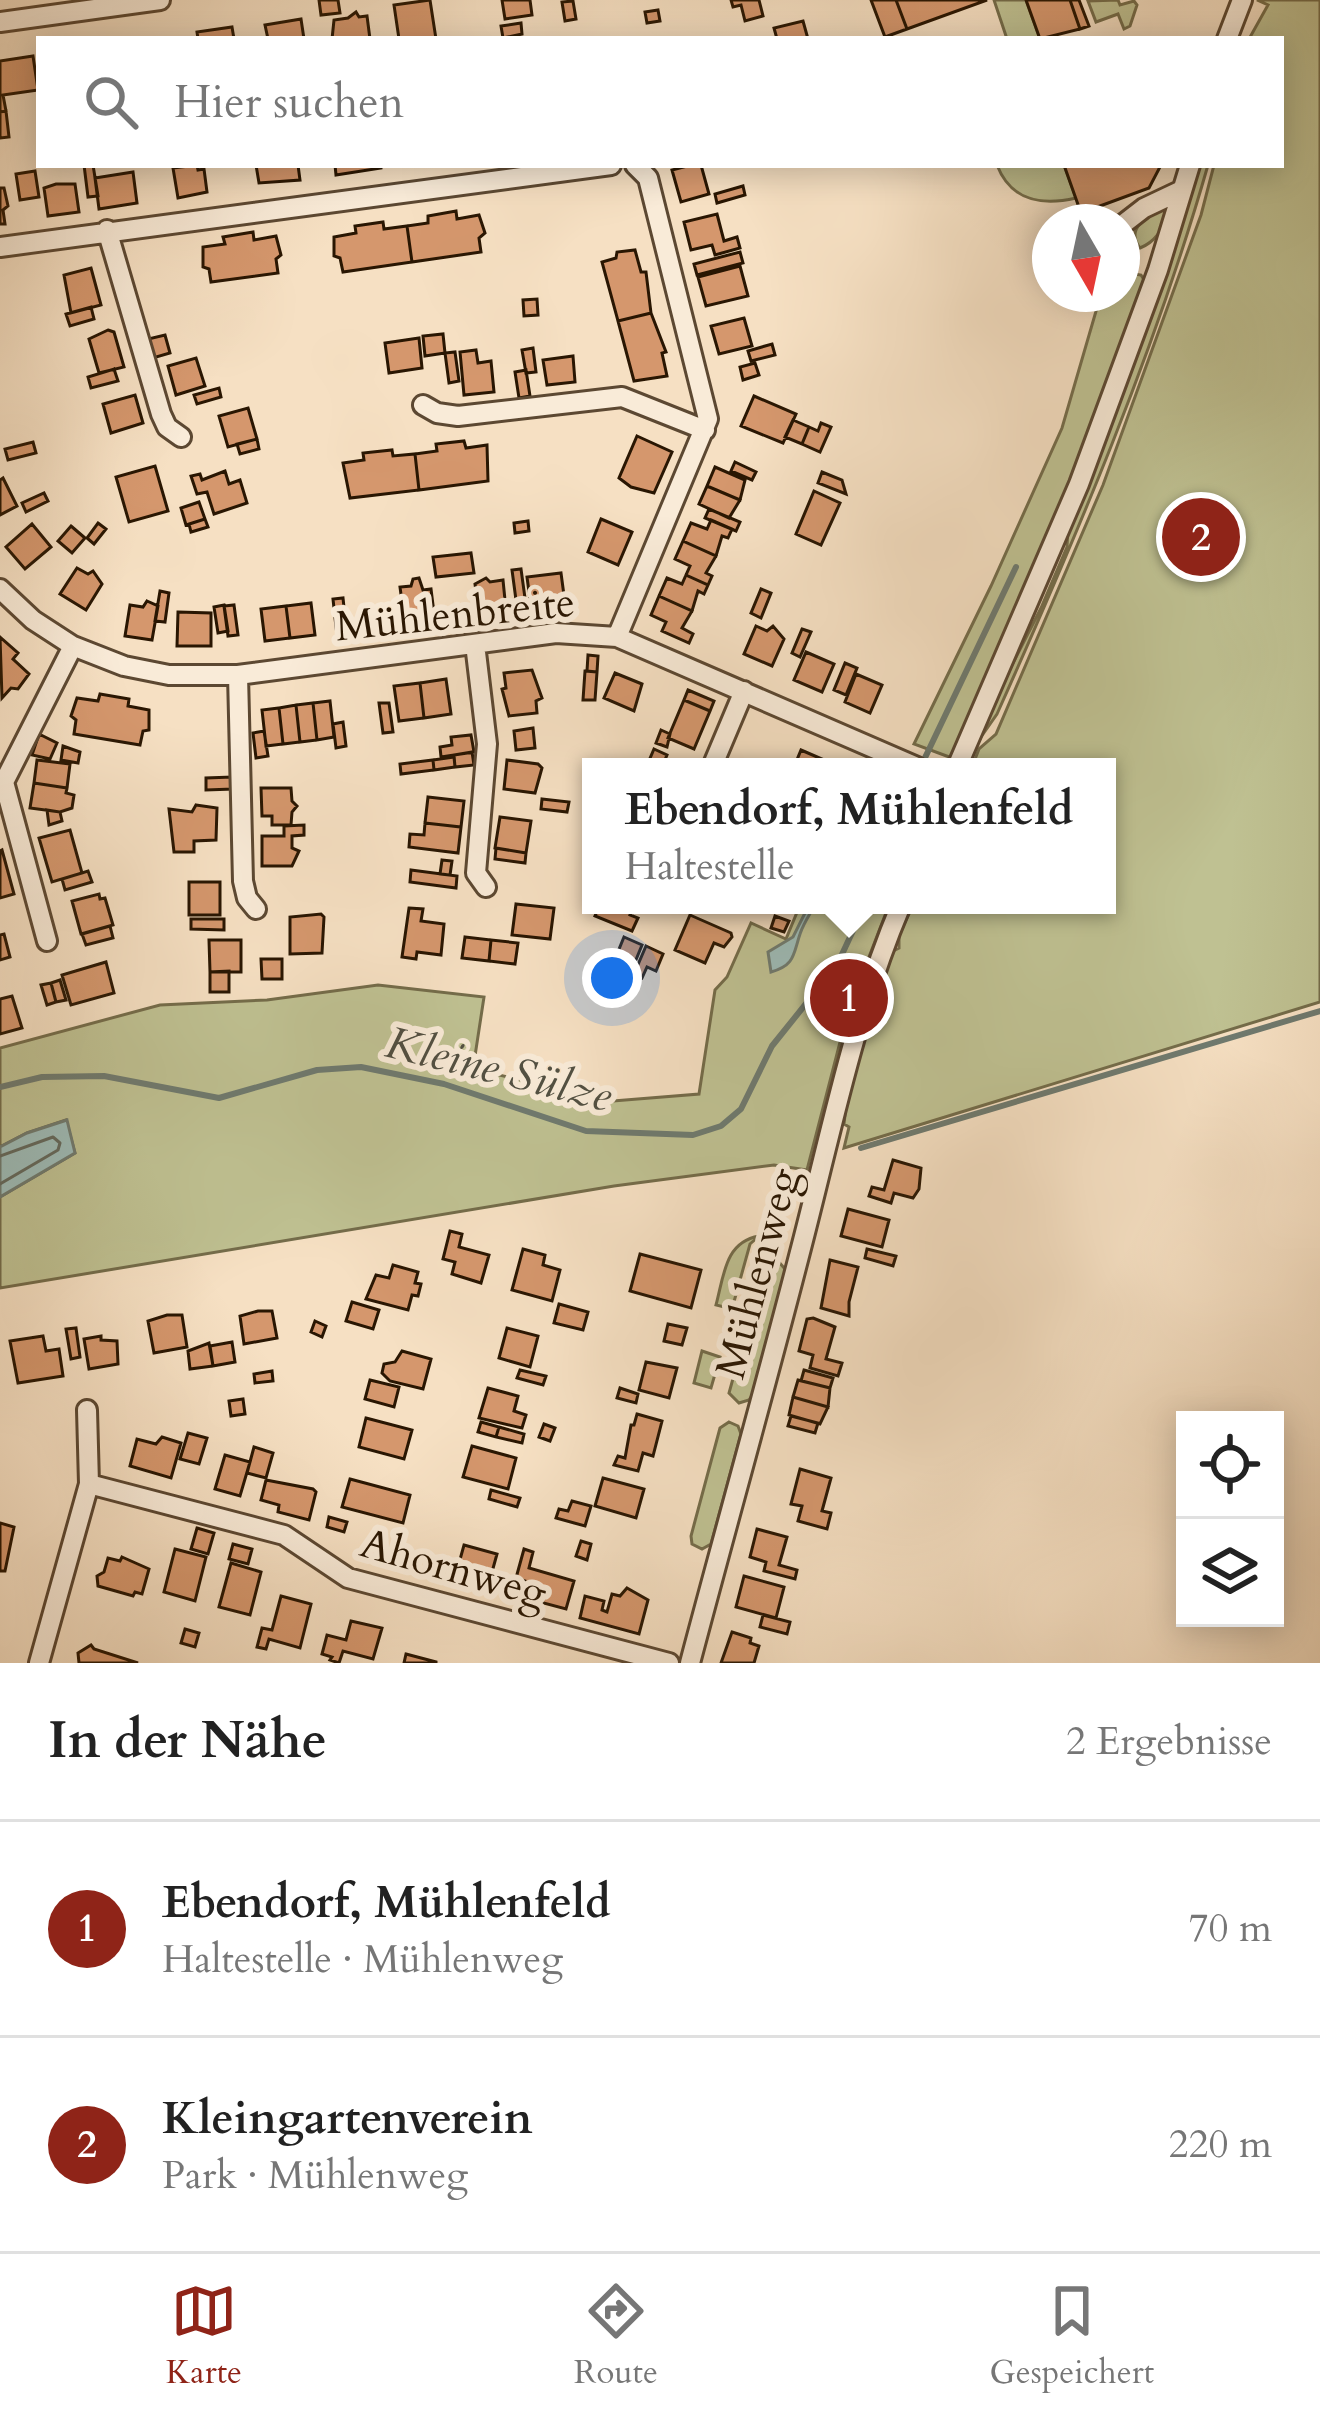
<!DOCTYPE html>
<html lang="de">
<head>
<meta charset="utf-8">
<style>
	:root { --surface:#fff; --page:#f6f6f6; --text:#222; --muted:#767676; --line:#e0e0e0; --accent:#8f2418 }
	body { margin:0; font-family:Cardo,serif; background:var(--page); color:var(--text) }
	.controls { position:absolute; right:36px; bottom:36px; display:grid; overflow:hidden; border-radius:0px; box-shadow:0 6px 30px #0003 }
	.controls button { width:108px; height:108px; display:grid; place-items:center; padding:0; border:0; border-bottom:3px solid var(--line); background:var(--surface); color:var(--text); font:60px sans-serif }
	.compass { position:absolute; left:1032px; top:204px; width:108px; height:108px; border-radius:50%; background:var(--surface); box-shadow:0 6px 30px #0003; rotate:171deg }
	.you { position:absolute; left:612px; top:978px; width:42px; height:42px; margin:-30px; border:9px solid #fff; border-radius:50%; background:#1a73e8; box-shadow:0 0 0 18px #1a73e833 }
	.badge { display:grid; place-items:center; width:78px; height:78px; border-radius:50%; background:var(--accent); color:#fff; font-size:39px; font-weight:700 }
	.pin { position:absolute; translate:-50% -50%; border:6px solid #fff; box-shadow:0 3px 12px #0006 }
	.popup { position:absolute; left:582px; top:758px; width:534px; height:156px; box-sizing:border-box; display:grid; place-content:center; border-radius:0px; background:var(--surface); filter:drop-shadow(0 3px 9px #0005); font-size:39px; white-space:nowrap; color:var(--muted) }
	.popup b { font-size:45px; color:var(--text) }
	.popup::after { content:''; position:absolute; left:50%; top:100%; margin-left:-24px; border:24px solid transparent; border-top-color:var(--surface) }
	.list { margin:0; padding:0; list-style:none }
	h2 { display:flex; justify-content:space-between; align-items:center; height:156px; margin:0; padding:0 48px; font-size:51px }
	h2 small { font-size:39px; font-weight:400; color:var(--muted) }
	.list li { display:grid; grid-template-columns:78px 1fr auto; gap:36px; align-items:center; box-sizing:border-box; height:216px; padding:0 48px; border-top:3px solid var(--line) }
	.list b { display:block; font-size:45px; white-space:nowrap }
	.list p { margin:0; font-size:39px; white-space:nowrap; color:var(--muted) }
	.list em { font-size:39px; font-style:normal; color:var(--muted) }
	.icon { flex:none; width:66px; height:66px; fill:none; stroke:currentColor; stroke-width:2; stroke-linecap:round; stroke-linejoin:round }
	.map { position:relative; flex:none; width:1320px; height:1663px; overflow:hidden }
	.search { position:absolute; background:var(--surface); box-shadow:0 6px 30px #0003; left:36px; right:36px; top:36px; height:132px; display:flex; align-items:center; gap:30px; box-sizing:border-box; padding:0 42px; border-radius:0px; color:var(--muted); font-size:45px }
	.sheet { height:588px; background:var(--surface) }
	nav { display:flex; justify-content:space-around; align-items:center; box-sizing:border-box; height:168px; border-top:3px solid var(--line); background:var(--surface); font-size:33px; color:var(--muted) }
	nav a { display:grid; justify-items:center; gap:6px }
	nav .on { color:var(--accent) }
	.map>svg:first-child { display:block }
	.green { fill:#bfc192; stroke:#746c4a; stroke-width:3 }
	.water { fill:#9dbcb8; stroke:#6f7a6f; stroke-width:3 }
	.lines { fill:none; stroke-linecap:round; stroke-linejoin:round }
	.shore { stroke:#63695d; stroke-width:3 }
	.stream { stroke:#6f7a6f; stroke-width:6 }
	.building { fill:#d5976d; stroke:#291602; stroke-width:3 }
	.street-casing { stroke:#5c4832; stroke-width:24 }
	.street { stroke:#f9ebd8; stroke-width:18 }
	.labels { text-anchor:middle; stroke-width:12; stroke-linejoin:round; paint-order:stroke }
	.street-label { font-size:42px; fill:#291602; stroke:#f9ebd8 }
	.water-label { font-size:45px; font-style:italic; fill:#525042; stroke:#f9ebd8 }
</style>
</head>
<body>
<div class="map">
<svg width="1320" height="1663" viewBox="0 0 1320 1663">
	<rect width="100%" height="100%" fill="#f6e0c3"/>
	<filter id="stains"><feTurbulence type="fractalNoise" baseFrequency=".00167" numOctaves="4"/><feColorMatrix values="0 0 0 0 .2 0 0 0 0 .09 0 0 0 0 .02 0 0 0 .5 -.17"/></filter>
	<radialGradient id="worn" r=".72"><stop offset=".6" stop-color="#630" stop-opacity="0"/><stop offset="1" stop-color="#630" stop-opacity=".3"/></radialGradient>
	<path class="green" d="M994,0H1026L1040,39H1007Z
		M1118,0L1120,5L1134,1L1137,5L1130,26L1124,29L1118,14L1096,22L1088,1Z
		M1257,0H1320V1002L844,1148L849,1127L844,1124L847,1097L889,953L899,948V935L913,905H1107V767H972L979,749L996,734L1103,485L1201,215L1214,165H1281V39H1249L1268,5Z
		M997,165H1064L1076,198C1041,206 1011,201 997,165Z
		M1197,165H1208C1154,354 1077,535 997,714L976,744L974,740L1041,608L1067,547L1068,528Z
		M1166,206L1168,213C1164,228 1155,242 1140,248C1124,228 1149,215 1166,206Z
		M1122,272L1141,275L1146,283L1097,421L952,758L914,744L991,586L1062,428L1101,294H1122Z
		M800,905H889L857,988L847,991L843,1006L845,1023L807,1170L774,1165L614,1186L0,1288V1197L75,1153L66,1120L27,1133L0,1147V1048L160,1005L267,1000L378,985L484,997L473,1069L613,1101L699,1094L715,990L727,977L751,923L786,939Z
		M759,1236L750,1244L732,1309L716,1305C724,1275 725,1242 759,1236Z
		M778,1261L785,1269L784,1278L755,1392L749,1400L739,1403L729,1393L765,1263Z
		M702,1351L720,1357L711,1388L694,1383Z
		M729,1422L738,1426L741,1434L711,1544L702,1549L692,1544L691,1536L720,1428Z"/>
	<path class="water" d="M809,905H815C810,914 803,924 800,934C793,955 795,965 771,972L768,952L793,937Z
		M67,1120L75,1153L0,1197V1147L27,1133Z"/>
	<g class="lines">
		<path class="shore" d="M0,1156L53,1137L60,1143L58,1150L0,1184"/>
		<path class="stream" d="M922,764L1016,567
			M0,1087L42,1077L104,1076L219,1098L317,1070L361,1067L444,1084L586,1131L693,1135L721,1126L741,1109L772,1046L837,965L865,905
			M861,1148L1320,1011"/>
	</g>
	<path class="building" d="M319,0H338L340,13L321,15Z
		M430,0L436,39H399L394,5Z
		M502,0H530L532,15L505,19Z
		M731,0H759L763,16L745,21L741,5L733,7Z
		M871,0H896L907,29L885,37Z
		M896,0H987L907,29Z
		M1026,0H1070L1080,29L1040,39Z
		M1070,0H1079L1089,26L1080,29Z
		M573,1L576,19L565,21L562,2Z
		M658,10L660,21L647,23L645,12Z
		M356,12L359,17L367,16L370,39H332L334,20L348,18Z
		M301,19L304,39H268L265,25Z
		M803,21L808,39H777L774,28Z
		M521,23L522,34L503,38L501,26Z
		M232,27L234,39H198L197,32Z
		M33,56L38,90L3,95L6,111L0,112V61Z
		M6,111L9,137L0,138V112Z
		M84,165H93L98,196L88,197Z
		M197,165L198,170L204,169L207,192L178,198L173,168Z
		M256,165H298L300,180L259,183Z
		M335,165H381V168L336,175Z
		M691,165H701L709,194L681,202L672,170Z
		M1064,165H1161L1149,188L1081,213Z
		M35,171L39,197L20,200L16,174Z
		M133,172L137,203L99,209L95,178Z
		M56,184H75L79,212L48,216L44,188Z
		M743,186L745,195L717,203L715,194Z
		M0,188H4L8,206L3,210L5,224H0Z
		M456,211L457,219L479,215L485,233L479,238L481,252L412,262L407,226L428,223V216Z
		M717,214L724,241L737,237L740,248L715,255L712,245L691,250L684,222Z
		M383,222L384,229L407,226L412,262L343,272L340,258L334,256V237L356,233L355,226Z
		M253,232L254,240L276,236L281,255L276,259L278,273L211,282L209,269L203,267V247L225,244L223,237Z
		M635,250L641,272H646L651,313L618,321L602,262L616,258L617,252Z
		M740,252L743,263L697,275L694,264Z
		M740,266L748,296L706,306L698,277Z
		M91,268L101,305L71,313L64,275Z
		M537,299L538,315L524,316L523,300Z
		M91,307L94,319L70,326L66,314Z
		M651,313L666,352L662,353L667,376L634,381L618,321Z
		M744,318L752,346L719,354L711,326Z
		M108,330L114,332L124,367L99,373L89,339Z
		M443,334L445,353L425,356L423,336Z
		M165,335L170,353L153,358L148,339Z
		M419,338L422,368L389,373L385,343Z
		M772,344L775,355L751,361L748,351Z
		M533,348L536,372L526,373L522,350Z
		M476,350L478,363L491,361L494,392L464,395L460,352Z
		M455,352L459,381L449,383L445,353Z
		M573,356L575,382L547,385L543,360Z
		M196,358L205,386L176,395L168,366Z
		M755,363L759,375L743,380L740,367Z
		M114,369L118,381L91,388L88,377Z
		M526,370L530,396L519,398L515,372Z
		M219,388L221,397L197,404L194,395Z
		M135,395L143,423L111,433L103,404Z
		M754,396L796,414L783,443L741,426Z
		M248,408L257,439L228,447L219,416Z
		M793,420L809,427L802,444L785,437Z
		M821,423L831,427L820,452L802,444L809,427L818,431Z
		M637,436L672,452L654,493L631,487L619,478Z
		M257,439L259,449L240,454L237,444Z
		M464,441L466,448L487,445L488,481L419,490L415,454L437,451L436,444Z
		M33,442L36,453L8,460L5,449Z
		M392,450L393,456L415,454L419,490L350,498L343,463L364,460L363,453Z
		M735,462L756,472L752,480L731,471Z
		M155,466L168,511L129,522L116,477Z
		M715,467L745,480L740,500L707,486Z
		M225,471L229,484L240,480L247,503L214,514L207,492L197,494L191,476L200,474L202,480Z
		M822,472L842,480L846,494L818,483Z
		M3,478L17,506L0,515V480Z
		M707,486L740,500L729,518L699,504Z
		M814,491L840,503L821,545L796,534Z
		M44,493L48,501L26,512L22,503Z
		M199,502L205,519L186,525L181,508Z
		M709,509L740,522L736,531L705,518Z
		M205,519L208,527L191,532L189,524Z
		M601,519L632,532L618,565L588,552Z
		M711,520L732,529L728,538L722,536L716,556L683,541L691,523L707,529Z
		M528,521L529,531L515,533L514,523Z
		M98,523L106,529L94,544L87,538Z
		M32,524L51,547L25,569L6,547Z
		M71,526L85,538L72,553L58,541Z
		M683,541L716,556L706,573L712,576L708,585L686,575L690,566L675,559Z
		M471,553L474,573L436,577L433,557Z
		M77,568L88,574L93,571L102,584L86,610L60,594Z
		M521,569L525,598L516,600L512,570Z
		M561,573L565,603L531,607L527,577Z
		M686,575L708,585L704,594L698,591L692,611L659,596L667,578L682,584Z
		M419,578L423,590L431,589L434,613L404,617L400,587L411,586L413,579Z
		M486,578L490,582L503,580L506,610L479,614L475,584Z
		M761,589L771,593L761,618L751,613Z
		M160,591L169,593L165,622L155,621Z
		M659,596L692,611L682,628L693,634L689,643L662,631L666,622L651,615Z
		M343,598L346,626L336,627L333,599Z
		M147,601L158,606L152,640L125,636L130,605L143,607Z
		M311,603L315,635L290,638L286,606Z
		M224,605L228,631L218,633L214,607Z
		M234,605L238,635L228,636L224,606Z
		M286,606L290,638L265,641L261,609Z
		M178,612L211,613V646H177Z
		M346,626L348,641L338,642L336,627Z
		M756,626L767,631L773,626L784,639L772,666L744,654Z
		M802,629L811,632L800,657L792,653Z
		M0,637L18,653L13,659L29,674L18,689L11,688L2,698Z
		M806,652L834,664L822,692L794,680Z
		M588,655L598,656L597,672L587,671Z
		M845,663L857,668L846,695L834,690Z
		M532,670L542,698L536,701L537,713L509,716L502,689L506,688L504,673Z
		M585,671L597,672L595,700H583Z
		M615,673L642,684L634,711L604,698Z
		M856,674L882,685L870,713L845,702Z
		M446,679L451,714L424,718L420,683Z
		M420,683L424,718L399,721L394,686Z
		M688,690L714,701L710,711L684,700Z
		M100,694L129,699L128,706L149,710V730L143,731L140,745L74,734L76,720L71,716L77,698L98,701Z
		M684,700L710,711L694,749L668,738Z
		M330,701L334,737L317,740L313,703Z
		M313,703L317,740L300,742L296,705Z
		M379,703H389L393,732L383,733Z
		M296,705L300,742L283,744L279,708Z
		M279,708L283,744L266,746L262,710Z
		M343,722L346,746L336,748L333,724Z
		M533,728L535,748L516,750L514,731Z
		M661,730L670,734L667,747L656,743Z
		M264,731L268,756L256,758L253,733Z
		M39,734L57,743L50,759L32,755Z
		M471,735L474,752L441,757L440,747L452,745L451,737Z
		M63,746L80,752L78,763L61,760Z
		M654,749L667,755L662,767L648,763Z
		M801,750L829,762L827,767H794Z
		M472,752L474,765L455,767L454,755Z
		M454,757L455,767L434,770L433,760Z
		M37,760L70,764L67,788L34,783Z
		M433,760L434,770L401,774L400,764Z
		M507,760L538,764L542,768L535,793L504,789Z
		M232,777L233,789L206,790V778Z
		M34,783L67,788L66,793L74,795L72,808L60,812L30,808Z
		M261,788H291L292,801L297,806L292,812L291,825H272V816H262Z
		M428,797L464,801L461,827L425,823Z
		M542,799L569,802L567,812L541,809Z
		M196,805L217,808L216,840L194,841V852H174L169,809L192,812Z
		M47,810L60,812L62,821L49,825Z
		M500,817L531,821L526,853L495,848Z
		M425,823L461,827L458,853L409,847L410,834L424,835Z
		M304,825V835L292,836V848L299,851L292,866H262V836H284V826Z
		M70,830L82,873L52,882L39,838Z
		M496,848L526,853L525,863L495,859Z
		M2,850L14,894L0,898V851Z
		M442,860L452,861L450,875L440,874Z
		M411,870L457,876L456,888L410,882Z
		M88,871L92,882L65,890L62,879Z
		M189,882H220V915H189Z
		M99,894L100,899L105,898L113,925L81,934L72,901Z
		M516,904L554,908L550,939L512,935Z
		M600,905H634L630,915L638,918L632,931L595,916Z
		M409,908L423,909L421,921L444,924L441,955L417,952L416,959L402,957Z
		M321,914L324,917L322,953L290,954V917Z
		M690,915L731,933L732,937L724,947L714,943L705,963L675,950Z
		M775,916L789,921L784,932L771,928Z
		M191,919H224V930L191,929Z
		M110,926L113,938L86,945L82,934Z
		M4,934L10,957L0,960V935Z
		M465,937L491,940L489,961L462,958Z
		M624,937L642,945L633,967L615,959Z
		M209,940H241V972H210Z
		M491,940L518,943L515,964L489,961Z
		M646,946L663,954L656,971L647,967L642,978L634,974Z
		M261,959H282V979H262Z
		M106,962L114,993L71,1005L62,975Z
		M229,971V992H210V972Z
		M60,980L66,1000L56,1002L51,983Z
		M51,983L56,1002L47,1005L41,985Z
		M12,996L22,1028L0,1034V999Z
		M893,1160L921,1168L919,1189L913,1198L894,1193L891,1203L869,1196L872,1187L884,1190Z
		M848,1209L889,1220L882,1247L841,1236Z
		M450,1231L462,1234L459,1247L489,1255L481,1283L452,1274L455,1262L443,1259Z
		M523,1249L545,1255L543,1265L560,1270L552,1301L512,1290Z
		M867,1249L896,1256L893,1266L865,1258Z
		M640,1254L701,1270L691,1308L630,1291Z
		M830,1260L858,1267L849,1302V1316L821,1308Z
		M393,1265L418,1272L415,1283L421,1284L418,1296L412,1295L408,1310L366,1299L376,1275L389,1278Z
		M352,1302L379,1310L373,1329L346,1321Z
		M559,1304L588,1312L583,1330L554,1323Z
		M258,1311H272L277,1338L244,1344L240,1316Z
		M167,1315H182L187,1347L154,1353L148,1321Z
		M813,1318L835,1327L826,1359L842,1363L838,1376L810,1368L813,1355L799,1351L807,1319Z
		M315,1321L326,1326L322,1337L311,1332Z
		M668,1324L687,1328L682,1345L664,1341Z
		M76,1328L80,1357L71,1359L66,1329Z
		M507,1328L538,1336L530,1367L499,1358Z
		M43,1336L46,1351L59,1349L63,1376L18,1383L10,1341Z
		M101,1336V1340L117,1341L118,1364L89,1369L84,1339Z
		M232,1342L235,1362L213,1366L210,1346Z
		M209,1343L213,1366L190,1369L188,1351Z
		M402,1351L431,1359L423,1389L390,1381L382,1373L384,1364L395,1362Z
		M646,1362L677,1368L669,1398L639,1390Z
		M520,1370L546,1376L543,1385L517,1378Z
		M804,1370L833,1378L830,1388L801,1381Z
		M272,1371L273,1381L255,1383L254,1374Z
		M370,1380L399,1387L394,1407L365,1399Z
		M798,1380L830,1388L828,1407L793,1397Z
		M488,1388L518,1396L514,1411L526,1415L522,1428L479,1418Z
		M620,1388L638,1394L636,1403L617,1398Z
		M793,1397L828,1407L820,1424L789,1415Z
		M243,1399L245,1414L231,1416L229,1401Z
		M637,1414L662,1421L653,1456L643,1453L638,1471L614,1465L618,1456L625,1458L631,1425H634Z
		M791,1416L818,1423L815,1433L788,1426Z
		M366,1418L412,1430L404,1459L359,1447Z
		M481,1422L499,1427L496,1437L478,1432Z
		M544,1424L555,1428L550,1441L539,1437Z
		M499,1427L524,1434L522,1443L496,1437Z
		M188,1433L207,1438L199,1464L180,1459Z
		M162,1437L181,1443L171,1478L130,1466L137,1439L156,1444Z
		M472,1446L516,1458L508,1489L463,1477Z
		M254,1447L273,1453L266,1478L247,1473Z
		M225,1455L250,1462L240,1496L215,1489Z
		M800,1469L831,1478L822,1511L831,1513L827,1529L798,1521L802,1506L791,1504Z
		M603,1478L644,1489L636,1518L595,1506Z
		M350,1479L410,1495L403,1523L342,1507Z
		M266,1480L313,1489L316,1492L309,1520L278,1512L279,1505L261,1500Z
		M491,1490L520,1498L517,1507L489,1499Z
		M572,1501L591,1506L585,1526L556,1518L559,1509L568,1511Z
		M329,1517L347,1522L344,1532L327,1527Z
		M0,1523L14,1527L5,1571H0Z
		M197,1528L214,1533L208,1554L191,1549Z
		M757,1529L787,1537L779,1565L797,1570L795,1579L764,1571L766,1562L750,1557Z
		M581,1541L591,1544L587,1560L576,1556Z
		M233,1544L252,1549L248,1564L229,1559Z
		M464,1545L497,1554L489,1583L456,1574Z
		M175,1549L206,1557L195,1601L164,1592Z
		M524,1549L533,1552L529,1568L574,1581L566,1609L521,1597L525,1581L516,1578Z
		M122,1557L149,1569L142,1594L135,1592L133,1596L98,1586L97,1576L104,1572L108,1558L120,1561Z
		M231,1563L261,1572L250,1615L219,1607Z
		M744,1576L784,1587L776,1618L736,1607Z
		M627,1588L648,1600L639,1634L580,1618L585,1596L604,1601L602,1610L607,1612L612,1594L620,1596Z
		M281,1596L311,1604L300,1648L269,1639L266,1649L257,1647L262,1628L272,1630Z
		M763,1615L790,1622L787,1634L760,1627Z
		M351,1621L382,1628L373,1659L343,1651L339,1663L330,1660L332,1657L322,1654L327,1635L346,1640Z
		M185,1629L199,1633L195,1647L181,1643Z
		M732,1632L751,1638L750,1643L759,1646L754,1663H721Z
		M91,1645L94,1649L138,1663H79L78,1653Z
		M406,1654L436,1662V1663H404Z"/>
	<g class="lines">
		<g class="street-casing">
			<path id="street" d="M0,22L160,0
				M1227,39L1242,0
				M1122,225L1144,208L1182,190
				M107,230L161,414L167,427L181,437
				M0,247L611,165
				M423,405L437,413L458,416L622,397L705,430
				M0,589L33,620L73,646L124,666L169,675H238L556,633L617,637L917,767
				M617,637L708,419L648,178L635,165
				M475,644L487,744L476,873L486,887
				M238,675L243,881L247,898L256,909
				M712,767L744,691
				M957,767L1079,484L1158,270L1190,165
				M47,941L4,782L73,646
				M87,1410L89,1484
				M39,1663L89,1484L284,1535L348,1578L669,1663
				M690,1663C726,1527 764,1392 799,1256C830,1138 853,1018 901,905"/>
		</g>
		<use href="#street" class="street"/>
	</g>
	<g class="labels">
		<g class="street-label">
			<text transform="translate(455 613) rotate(-6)" y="15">Mühlenbreite</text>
			<text transform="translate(756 1273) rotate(-75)" y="15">Mühlenweg</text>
			<text transform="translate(454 1567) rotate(16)" y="15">Ahornweg</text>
		</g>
		<g class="water-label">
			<text transform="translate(499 1068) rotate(14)" y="16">Kleine Sülze</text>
		</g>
	</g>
	<rect width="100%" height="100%" filter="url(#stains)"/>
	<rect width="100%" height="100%" fill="url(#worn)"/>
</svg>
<div class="controls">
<button><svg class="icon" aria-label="locate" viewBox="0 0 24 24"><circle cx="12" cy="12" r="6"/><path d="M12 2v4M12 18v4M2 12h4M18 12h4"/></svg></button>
<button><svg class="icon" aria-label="layers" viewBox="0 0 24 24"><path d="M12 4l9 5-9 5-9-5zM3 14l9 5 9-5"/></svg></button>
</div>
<svg class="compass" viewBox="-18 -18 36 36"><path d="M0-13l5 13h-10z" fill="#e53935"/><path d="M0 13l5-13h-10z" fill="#767676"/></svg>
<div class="you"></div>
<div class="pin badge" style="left:849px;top:998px">1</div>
<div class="popup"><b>Ebendorf, Mühlenfeld</b>Haltestelle</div>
<div class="pin badge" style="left:1201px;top:537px">2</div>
<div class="search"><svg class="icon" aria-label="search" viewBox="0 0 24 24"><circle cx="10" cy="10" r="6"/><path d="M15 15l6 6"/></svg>Hier suchen</div>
</div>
<section class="sheet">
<h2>In der Nähe<small>2 Ergebnisse</small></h2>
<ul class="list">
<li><span class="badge">1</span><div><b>Ebendorf, Mühlenfeld</b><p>Haltestelle · Mühlenweg</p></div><em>70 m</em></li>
<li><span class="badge">2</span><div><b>Kleingartenverein</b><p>Park · Mühlenweg</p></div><em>220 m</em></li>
</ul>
</section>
<nav>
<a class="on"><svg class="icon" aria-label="map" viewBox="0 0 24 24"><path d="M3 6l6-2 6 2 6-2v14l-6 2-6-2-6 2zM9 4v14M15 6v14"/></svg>Karte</a>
<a><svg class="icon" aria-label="directions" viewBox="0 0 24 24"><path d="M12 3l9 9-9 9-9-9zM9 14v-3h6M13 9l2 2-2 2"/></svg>Route</a>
<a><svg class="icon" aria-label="saved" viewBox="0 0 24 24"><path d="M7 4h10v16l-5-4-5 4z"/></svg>Gespeichert</a>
</nav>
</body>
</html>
